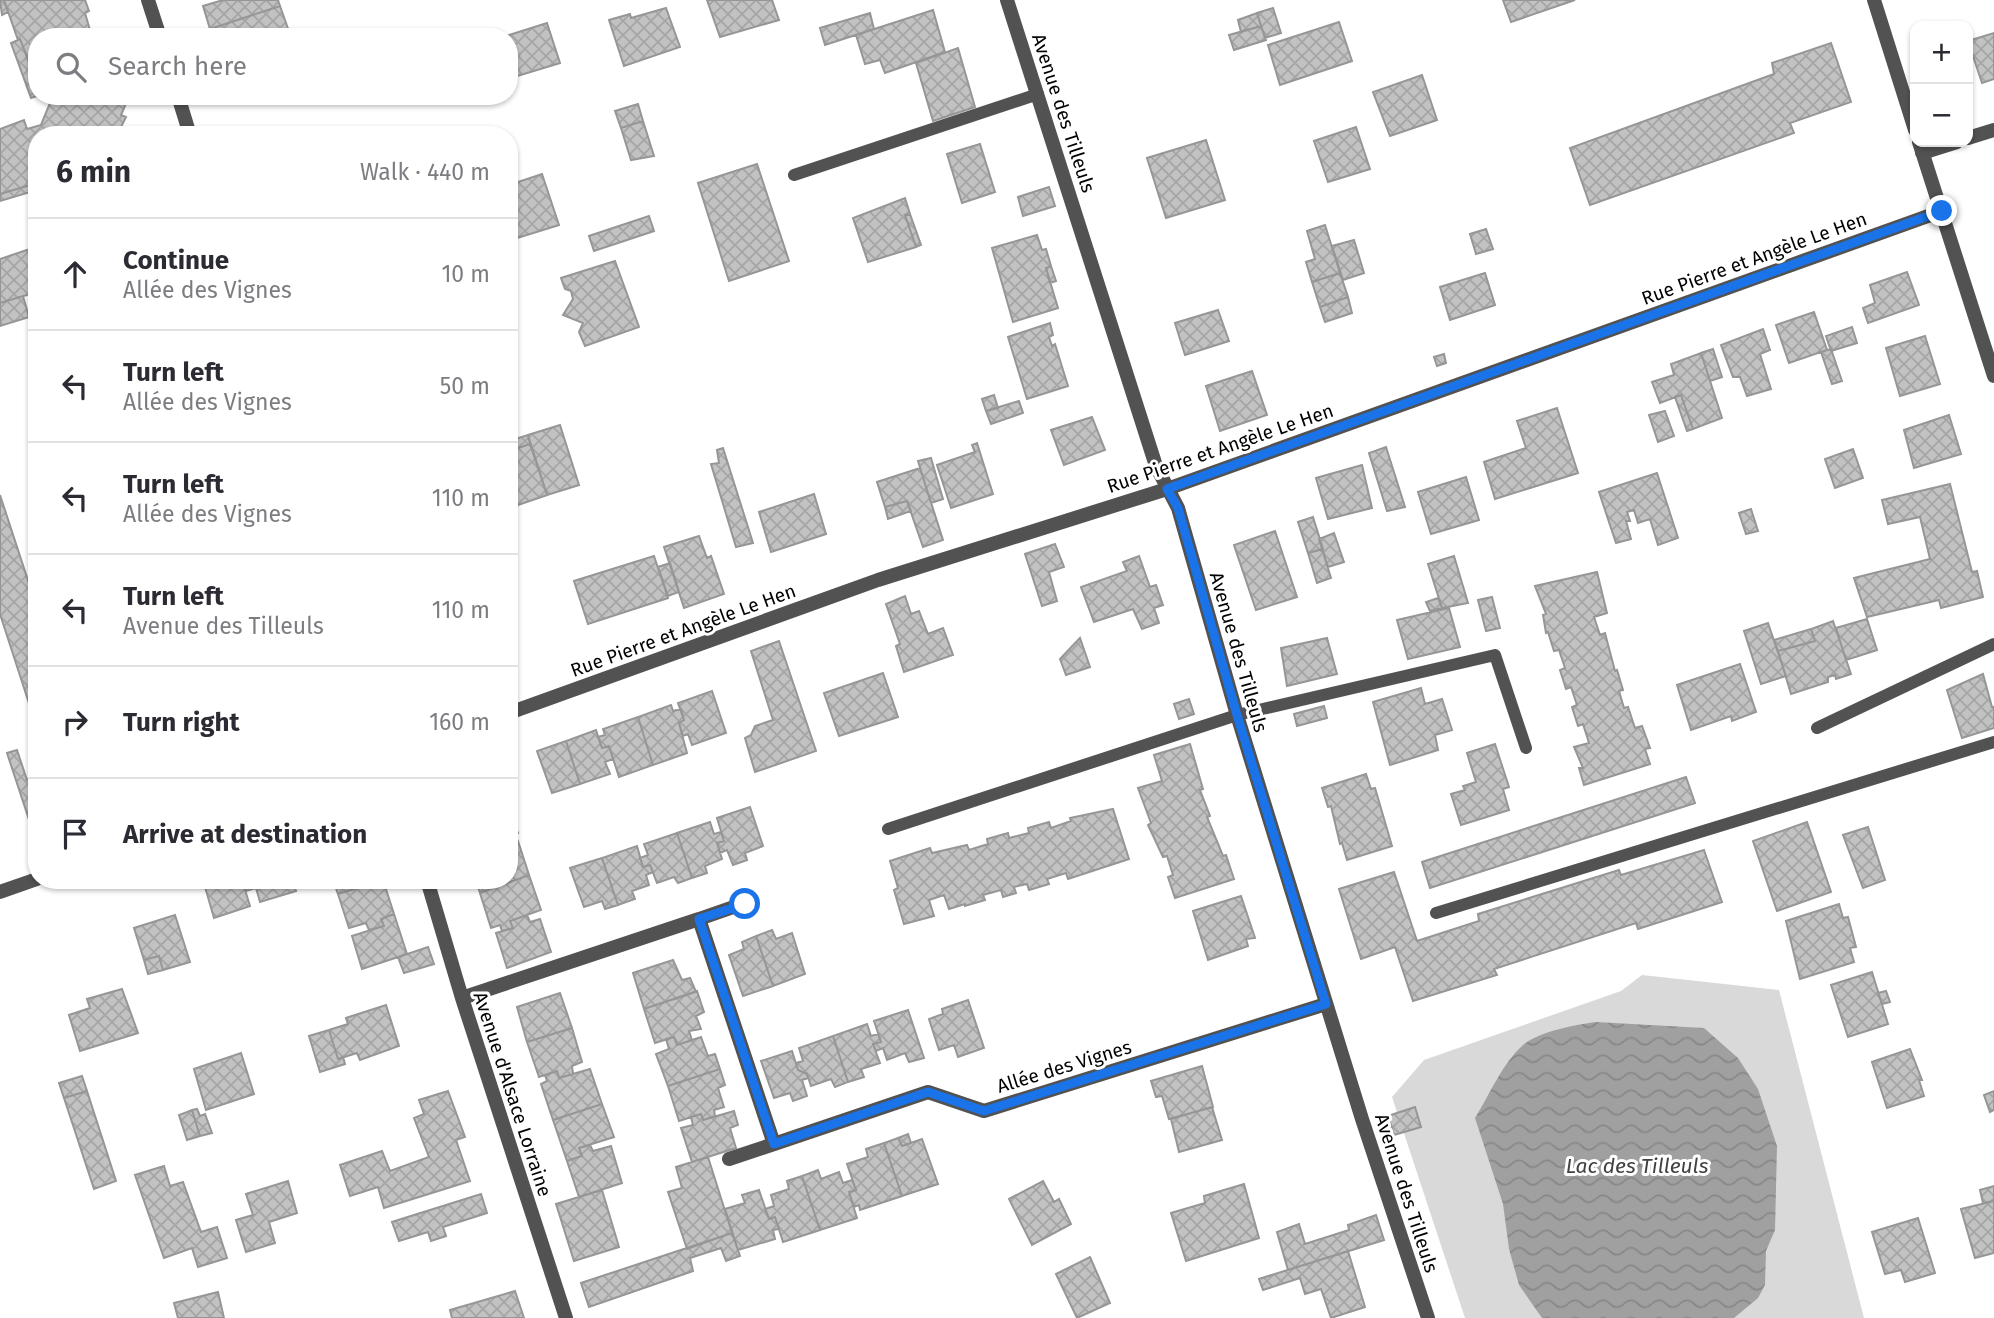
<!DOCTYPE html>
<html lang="en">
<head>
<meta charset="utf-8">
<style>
	:root { --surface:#fff; --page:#f2f2f3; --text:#2b2b33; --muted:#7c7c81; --line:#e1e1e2 }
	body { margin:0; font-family:"Fira Sans",sans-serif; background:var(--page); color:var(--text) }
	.controls { position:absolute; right:21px; top:21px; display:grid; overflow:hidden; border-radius:14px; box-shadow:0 2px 5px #0004 }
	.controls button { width:63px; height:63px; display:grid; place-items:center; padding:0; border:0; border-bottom:2px solid var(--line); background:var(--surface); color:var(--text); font:35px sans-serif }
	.stop { position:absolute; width:21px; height:21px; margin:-16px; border:5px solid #1a73e8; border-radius:50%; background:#fff }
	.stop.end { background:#1a73e8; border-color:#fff; box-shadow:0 2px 7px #0008 }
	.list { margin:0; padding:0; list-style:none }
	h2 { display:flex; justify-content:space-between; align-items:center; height:91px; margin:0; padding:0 28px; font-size:30px }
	h2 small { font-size:23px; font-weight:400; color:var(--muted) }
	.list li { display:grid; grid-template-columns:46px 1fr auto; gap:21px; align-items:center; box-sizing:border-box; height:112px; padding:0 28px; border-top:2px solid var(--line) }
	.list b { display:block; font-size:26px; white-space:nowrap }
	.list p { margin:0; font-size:23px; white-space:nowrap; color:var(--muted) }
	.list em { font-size:23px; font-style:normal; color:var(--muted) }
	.icon { flex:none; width:38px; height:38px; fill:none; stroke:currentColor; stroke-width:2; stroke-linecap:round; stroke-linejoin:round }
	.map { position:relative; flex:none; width:1994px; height:1318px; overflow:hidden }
	.search { position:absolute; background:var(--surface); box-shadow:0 2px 5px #0004; left:28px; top:28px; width:490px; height:77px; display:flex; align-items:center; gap:18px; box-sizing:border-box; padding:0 24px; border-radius:28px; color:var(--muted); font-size:26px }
	.panel { position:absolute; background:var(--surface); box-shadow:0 2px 5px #0004; left:28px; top:126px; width:490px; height:763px; border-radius:28px }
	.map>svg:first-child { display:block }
	.park { fill:#d9d9d9 }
	.water { fill:url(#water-waves) }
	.building { fill:url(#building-cross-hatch); stroke:#969696; stroke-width:2 }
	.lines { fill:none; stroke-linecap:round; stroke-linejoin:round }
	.service { stroke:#525252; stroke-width:12 }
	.minor { stroke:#525252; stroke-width:14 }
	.route { stroke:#1a73e8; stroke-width:9 }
	.labels { text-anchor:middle; stroke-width:6; stroke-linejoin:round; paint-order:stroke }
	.street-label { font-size:19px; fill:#000; stroke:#fff }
	.water-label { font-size:21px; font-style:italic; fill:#414141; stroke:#fff }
</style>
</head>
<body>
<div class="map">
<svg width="1994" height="1318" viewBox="0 0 1994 1318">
	<defs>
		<pattern id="water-waves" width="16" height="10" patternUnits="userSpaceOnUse" patternTransform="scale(1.75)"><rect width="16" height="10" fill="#a0a0a0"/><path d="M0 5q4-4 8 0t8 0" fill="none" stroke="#888"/></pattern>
		<pattern id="building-cross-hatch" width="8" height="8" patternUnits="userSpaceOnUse" patternTransform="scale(1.75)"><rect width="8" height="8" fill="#c2c2c2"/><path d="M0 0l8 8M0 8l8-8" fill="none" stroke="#a5a5a5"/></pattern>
	</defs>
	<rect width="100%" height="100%" fill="#fff"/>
	<path class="park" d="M1642,975L1779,990L1864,1318H1465L1392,1097L1424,1060L1621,991Z"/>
	<path class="water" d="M1596,1022L1704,1028L1738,1058L1758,1089L1777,1146L1775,1230L1766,1251L1765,1285L1758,1298L1734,1318H1542L1519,1285L1509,1249L1503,1204L1475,1118C1490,1094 1502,1064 1523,1045C1540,1031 1575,1025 1596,1022Z"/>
	<path class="building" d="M0,0H4L8,12L2,15Z
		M4,0H85L89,11L85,13L92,37H37V82L20,39L18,40Z
		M223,0H278L280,6L210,29L203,6Z
		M707,0H772L779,20L720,37Z
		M1503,0H1575L1511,22Z
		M280,6L291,37H212L210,29Z
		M666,8L680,47L624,66L609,20L630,14L631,18Z
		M1273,8L1281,33L1265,38L1257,13Z
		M933,10L945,52L885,73L880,60L865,64L856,35Z
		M870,13L874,29L825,45L820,28Z
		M1257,13L1261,26L1241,32L1238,20Z
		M1339,22L1352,61L1280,85L1268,45Z
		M547,23L560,63L514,77L509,63V37H503Z
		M1261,26L1266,40L1234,50L1229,35Z
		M1994,33V79L1982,83L1968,41Z
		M20,39L37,83V96L31,98L11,43Z
		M1831,43L1851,102L1790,123L1794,133L1590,205L1570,148L1774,74L1772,63Z
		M958,48L975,107L933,121L916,63Z
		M1422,75L1437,120L1390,136L1373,92Z
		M46,96H122L125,106L121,115L126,117L117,135H37V183L0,194V129L24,120L27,129L41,125L50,103Z
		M638,104L643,121L621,128L615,111Z
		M643,121L654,156L631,160L621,128Z
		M1356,127L1370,169L1328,182L1314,141Z
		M1206,140L1225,200L1166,218L1147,158Z
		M980,144L995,192L962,203L947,154Z
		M757,164L789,261L729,281L698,183Z
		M542,174L559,225L514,239L509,223V185Z
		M37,183V190L0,201V194Z
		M1049,187L1055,206L1023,216L1018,197Z
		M905,198L910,214L905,215L916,247L868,262L853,218Z
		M910,214L921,245L916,247L905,215Z
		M649,216L654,231L594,251L589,236Z
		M1325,225L1340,273L1312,282L1306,262L1315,259L1307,231Z
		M1486,229L1493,249L1476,254L1470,234Z
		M1037,235L1042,250L1046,249L1051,266L1046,268L1058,308L1013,322L992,248Z
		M1354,240L1364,273L1343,280L1332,246Z
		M36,247L37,292L0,303V259Z
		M615,261L639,327L585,346L579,332L583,323L563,315L573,299L571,291L565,289L561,278Z
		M1051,266L1056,281L1050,283L1046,268Z
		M1907,272L1919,305L1868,323L1863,308L1875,303L1870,285Z
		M1340,273L1348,297L1320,307L1312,282Z
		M1485,273L1495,305L1450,320L1440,287Z
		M23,296L29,317L0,326V303Z
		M1348,297L1352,313L1325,322L1320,307Z
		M1218,310L1229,341L1185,355L1175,323Z
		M1814,312L1827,350L1789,363L1776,325Z
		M1050,323L1053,335L1049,337L1052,346L1055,344L1068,386L1027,399L1008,337Z
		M1852,327L1857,343L1831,351L1826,336Z
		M1763,329L1770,350L1760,354L1771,389L1747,396L1740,377H1733L1721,345Z
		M1925,336L1940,384L1900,396L1886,348Z
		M1713,349L1722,377L1710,381L1701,353Z
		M1831,349L1842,381L1832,384L1821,352Z
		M1701,353L1722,418L1693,429L1681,395L1660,403L1652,382L1674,375L1671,364Z
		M1444,354L1446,363L1437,366L1434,357Z
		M1252,371L1267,415L1220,431L1206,386Z
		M994,395L998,408L986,411L982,399Z
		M1681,395L1693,429L1687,431L1675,397Z
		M1019,401L1023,413L991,424L986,411Z
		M509,406L517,429L509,432Z
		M1557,408L1578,473L1495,499L1484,462L1526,448L1517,421Z
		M1665,411L1674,436L1658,442L1649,415Z
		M1949,415L1961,454L1914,468L1904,430Z
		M1092,417L1105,450L1064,465L1051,430Z
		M560,425L579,485L547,495L528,435Z
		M528,435L530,444L509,451V441Z
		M977,443L993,494L951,508L937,465L975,452L972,445Z
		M530,444L547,495L509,508V451Z
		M1386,447L1405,507L1387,511L1369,453Z
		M723,448L753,543L736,547L711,464L719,463L717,450Z
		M1853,449L1863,478L1835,488L1825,459Z
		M931,458L943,499L931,503L918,461Z
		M1362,465L1372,508L1328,519L1316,478Z
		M920,468L943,540L923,547L907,501L885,507L877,482Z
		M1657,473L1678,538L1658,545L1650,519L1638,523L1634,510L1627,512L1630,521H1626L1631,539L1616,543L1599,492Z
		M1466,477L1479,520L1431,534L1418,492Z
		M1950,484L1972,572L1977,571L1983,597L1941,608L1939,600L1867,617L1854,578L1930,559L1920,517L1888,524L1882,500Z
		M814,494L826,534L771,552L759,512Z
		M0,495L37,608V728L0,614Z
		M907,501L911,511L888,519L885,507Z
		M1751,509L1758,531L1746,534L1739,513Z
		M1313,517L1323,549L1308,553L1298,522Z
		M1275,531L1297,597L1256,610L1234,545Z
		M1334,533L1344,562L1328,567L1319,539Z
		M699,536L707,558L711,556L724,594L684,608L664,547Z
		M1055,544L1064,567L1049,572L1057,601L1042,606L1025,554Z
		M1322,549L1331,578L1317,583L1308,553Z
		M654,556L668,598L588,624L574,581Z
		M1139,556L1150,587L1156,585L1163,605L1154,608L1159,623L1142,629L1133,609L1094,622L1081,587L1127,571L1123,562Z
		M1454,556L1468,603L1442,608L1428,564Z
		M670,563L679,592L668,596L658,567Z
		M1597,572L1607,613L1594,617L1600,635L1605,633L1615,671L1617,670L1623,690L1619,691L1624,708L1628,707L1635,728L1642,726L1650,748L1645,749L1650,764L1584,785L1579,768H1583L1574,747L1589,743L1583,724L1578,726L1572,707L1577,705L1571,687L1566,689L1560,670L1565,668L1559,650L1554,651L1548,632L1546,633L1543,615L1546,614L1535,586Z
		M905,596L911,614L919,611L928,634L943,628L953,655L904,672L896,646L900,644L886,604Z
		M1492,597L1500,628L1486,631L1478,600Z
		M1438,598L1442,608L1430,611L1426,602Z
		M1449,608L1460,647L1408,659L1397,620Z
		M1867,619L1877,650L1846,660L1836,628Z
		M1833,621L1851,674L1836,679L1835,675L1828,677V682L1791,694L1778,651L1815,641L1811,629Z
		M1768,623L1786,676L1761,684L1744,631Z
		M1811,629L1815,641L1778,651L1774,640Z
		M1080,638L1090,667L1066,675L1060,659Z
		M1327,638L1337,674L1287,686L1281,648Z
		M779,641L816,751L755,772L745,738L751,735L755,726L773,720L751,651Z
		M1740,664L1756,712L1732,721L1731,716L1691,730L1677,685Z
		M883,673L898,717L839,736L824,693Z
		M1983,674L1992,707H1994V728L1962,738L1947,690Z
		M1421,688L1425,704L1442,699L1452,730L1435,735L1438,750L1390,765L1373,702Z
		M712,691L726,733L692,745L688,734L683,736L679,723L684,720L678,703Z
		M1189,699L1194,714L1179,719L1174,704Z
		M671,705L673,711L681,709L684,720L679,723L687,753L653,765L638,717Z
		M1324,706L1327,718L1297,726L1294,714Z
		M638,717L653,765L619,777L609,746L602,748L598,737L605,735L603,729Z
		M596,730L602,748L609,746L613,759L605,762L610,774L580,784L566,741Z
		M566,741L580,784L552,793L537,751Z
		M1190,744L1203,789L1200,790L1210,816L1207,817L1223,856L1226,855L1234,879L1175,898L1168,877L1173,875L1167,856L1163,857L1148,825L1151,823L1138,788L1162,781L1154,755Z
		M1495,744L1509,787L1503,789L1509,810L1461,825L1451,794L1465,790L1463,786L1476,782L1467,753Z
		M17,750L27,780L37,777V844L7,753Z
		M1366,774L1371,789L1375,788L1392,846L1347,860L1342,843L1340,844L1331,806L1328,807L1322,788Z
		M1686,777L1695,803L1430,888L1422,862Z
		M750,807L763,846L745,853L747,860L733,865L727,850L720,853L717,843L724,841L717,818Z
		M509,809L518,833L509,835Z
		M1113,809L1129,859L1068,879L1066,873L1047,879L1049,884L1029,890L1027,884L1014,887L1016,893L1003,897L1001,890L983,895L985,900L965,906V904L949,909L944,895L929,900L934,916L904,924L894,890L898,888L890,861L930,848L932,853L967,845L969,850L988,844L987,839L1008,833L1009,838L1029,833L1028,828L1049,822L1051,828L1071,821L1070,818Z
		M710,822L714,834L721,832L724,841L717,843L722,859L705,866L707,873L692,878L677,833Z
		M1807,822L1831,892L1777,911L1753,841Z
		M1868,827L1885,880L1863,888L1843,835Z
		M677,833L692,878L678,883L674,877L657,883L650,865L643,867L640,858L648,855L644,844Z
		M518,841L529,875L480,893L476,880H509V844Z
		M637,846L643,867L650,865L653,872L646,875L649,885L632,891L635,899L618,905L602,858Z
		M1704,850L1722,902L1638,929L1636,923L1494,969L1497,975L1413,1001L1395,947L1361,959L1339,889L1394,872L1417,941L1479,921L1478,914L1619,870L1621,875Z
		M602,858L618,905L605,909L602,901L584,907L570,868Z
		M529,875L541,910L510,921L513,928L502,931L500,925L491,928L480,893Z
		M203,880H242L250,906L214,918Z
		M242,880H293L296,891L260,902L256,888L246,891Z
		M333,880H383L338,894Z
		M383,880L394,914L381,919L384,926L369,930L366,923L349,928L338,894Z
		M1241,896L1255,938L1246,939L1248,946L1208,960L1193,911Z
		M1839,904L1843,918L1848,917L1856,947L1850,948L1854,962L1800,979L1786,921Z
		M394,914L407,954L362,969L352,936L384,926L381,919Z
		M175,915L190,962L163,970L159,956L144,960L134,928Z
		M527,915L530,922L540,919L551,952L507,968L496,933L513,928L510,921Z
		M772,930L776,939L792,933L805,974L773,986L756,936Z
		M756,936L773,986L743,996L729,955L744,949L742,942Z
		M428,947L434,964L404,973L398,957Z
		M159,956L163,970L148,974L144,960Z
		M673,960L682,980L690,978L696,992L644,1009L633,973Z
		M1872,972L1888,1024L1848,1037L1831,985Z
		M122,989L138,1033L80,1051L69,1015L90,1008L87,999Z
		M697,991L704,1012L696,1016L701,1029L689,1031L692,1040L677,1045L674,1037L655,1043L644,1009Z
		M1886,991L1890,1002L1882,1004L1878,993Z
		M560,993L572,1028L527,1042L517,1007Z
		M968,1000L984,1048L958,1057L954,1045L939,1050L929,1019L943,1014L942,1009Z
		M386,1005L399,1046L360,1060L357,1053L338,1059L329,1030L348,1024L346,1018Z
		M908,1010L924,1058L909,1062L905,1053L887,1060L883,1048L876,1051L873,1044L881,1042L874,1021Z
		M867,1024L871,1036L878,1034L881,1042L873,1044L880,1063L861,1069L864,1077L848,1082L833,1036Z
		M572,1028L582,1062L572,1066L573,1074L559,1078L557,1071L539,1077L527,1042Z
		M329,1030L338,1059L343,1057L345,1064L320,1072L309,1036Z
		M833,1036L848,1082L835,1087L831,1079L811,1086L807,1074L798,1070L796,1063L803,1061L799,1048Z
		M674,1037L677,1045L701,1037L708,1056L715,1054L720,1069L668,1086L656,1054L669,1049L666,1039Z
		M1910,1049L1922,1080H1919L1924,1096L1887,1108L1872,1062Z
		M792,1051L798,1070L807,1074L808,1078L802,1080L807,1096L793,1101L790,1093L774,1098L761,1061Z
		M241,1053L254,1094L206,1110L194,1069Z
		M1202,1066L1213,1107L1169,1119L1162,1096L1156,1097L1151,1081Z
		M590,1069L602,1104L553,1120L541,1084L547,1081L545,1075L557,1071L559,1078Z
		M720,1069L725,1085L718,1088L724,1107L714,1110L715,1116L703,1120L701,1114L679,1121L668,1086Z
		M82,1076L87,1091L64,1098L59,1083Z
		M87,1091L116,1181L94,1189L64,1098Z
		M448,1091L465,1137L456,1140L470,1181L384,1208L378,1187L350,1196L340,1165L382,1151L390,1171L429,1157L414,1118L424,1114L419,1100Z
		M1994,1091V1110L1990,1112L1984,1095Z
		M602,1104L614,1137L579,1148L582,1156L567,1161L553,1120Z
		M1212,1107L1222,1140L1179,1152L1171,1119Z
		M1415,1107L1421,1127L1394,1135L1388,1116Z
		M197,1109L200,1116L205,1114L212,1133L200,1136L192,1110Z
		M192,1110L200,1136L187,1140L179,1115Z
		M734,1111L738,1125L730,1128L736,1148L692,1162L681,1128L693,1125L691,1117L701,1114L703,1120Z
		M908,1134L911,1143L902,1146L898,1138Z
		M898,1138L902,1146L922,1139L938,1184L902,1196L884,1143Z
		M884,1143L902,1196L860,1210L859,1205L854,1207L849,1192L856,1190L847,1164L868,1157L866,1149Z
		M590,1145L593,1151L611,1146L622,1183L579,1197L567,1161L582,1156L579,1148Z
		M708,1157L732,1233L687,1249L668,1192L682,1188L676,1167Z
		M164,1166L170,1186L183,1182L201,1232L217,1227L227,1258L198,1267L192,1248L164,1258L135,1175Z
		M818,1170L821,1179L839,1172L843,1183L852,1180L856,1190L849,1192L857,1218L820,1230L802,1176Z
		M802,1176L820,1230L783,1242L775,1217L769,1219L765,1209L774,1206L771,1195L789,1189L787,1181Z
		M288,1181L297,1213L269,1222L275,1243L246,1252L236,1220L253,1215L246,1194Z
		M1043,1181L1054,1202L1059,1199L1071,1224L1032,1245L1009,1199Z
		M1244,1184L1259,1238L1186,1261L1171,1213L1205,1203L1204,1196Z
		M1994,1186V1201L1983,1203L1980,1190Z
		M602,1190L619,1247L574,1261L556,1204Z
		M759,1190L769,1219L775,1217L779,1229L773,1230L775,1239L738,1250L725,1209L745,1203L742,1195Z
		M481,1194L487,1213L443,1227L446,1236L431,1241L428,1232L399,1241L392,1222Z
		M1994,1201V1253L1975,1258L1961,1209Z
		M1376,1215L1384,1240L1288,1270L1277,1232L1299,1224L1305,1244L1349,1230L1348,1225Z
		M1918,1218L1935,1273L1905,1282L1901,1270L1885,1274L1872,1232Z
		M732,1233L740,1256L726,1261L721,1248L690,1258L693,1271L589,1307L581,1283Z
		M1348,1251L1365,1307L1331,1318L1321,1289L1305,1294L1300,1278L1263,1290L1259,1279Z
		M1090,1257L1110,1303L1077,1318L1056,1274Z
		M515,1291L524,1318H452L450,1310Z
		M218,1292L224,1318H178L174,1303Z"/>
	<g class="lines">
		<path class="service" d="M794,175L1038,94
			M1817,728L1994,644
			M888,829L1237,715L1495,655L1526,748
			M1436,913L1994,742"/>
		<path class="minor" d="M148,0L160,37
			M1007,0L1156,466L1178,508L1237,715L1362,1119L1428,1318
			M1874,0L1915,130
			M178,96L190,135
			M1968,138L1994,130
			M1919,142L1994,376
			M1922,153L1957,142
			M509,713L878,580L1167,489L1942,211
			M427,880L462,998L566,1318
			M0,892L37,879
			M699,919L745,903
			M462,998L699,919L774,1144L928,1092L984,1111L1326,1004
			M729,1159L774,1144"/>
	</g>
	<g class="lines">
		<path class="route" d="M745,904L699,919L774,1144L928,1092L984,1111L1326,1004L1237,715L1178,508L1167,489L1942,211"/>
	</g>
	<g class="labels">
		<g class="street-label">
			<text transform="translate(1064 113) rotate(72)" y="7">Avenue des Tilleuls</text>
			<text transform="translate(1754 258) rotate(-20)" y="7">Rue Pierre et Angèle Le Hen</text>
			<text transform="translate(1220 448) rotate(-19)" y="7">Rue Pierre et Angèle Le Hen</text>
			<text transform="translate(683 630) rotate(-20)" y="7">Rue Pierre et Angèle Le Hen</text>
			<text transform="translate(1239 652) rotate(74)" y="7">Avenue des Tilleuls</text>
			<text transform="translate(1064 1066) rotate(-17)" y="7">Allée des Vignes</text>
			<text transform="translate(513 1094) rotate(72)" y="7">Avenue d'Alsace Lorraine</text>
			<text transform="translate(1407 1193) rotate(72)" y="7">Avenue des Tilleuls</text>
		</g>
		<g class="water-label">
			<text x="1637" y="1173">Lac des Tilleuls</text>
		</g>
	</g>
</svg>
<div class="controls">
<button>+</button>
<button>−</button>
</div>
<div class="stop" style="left:745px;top:904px"></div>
<div class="stop end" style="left:1942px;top:211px"></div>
<div class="search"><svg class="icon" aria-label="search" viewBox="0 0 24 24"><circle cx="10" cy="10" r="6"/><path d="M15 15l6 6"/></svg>Search here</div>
<section class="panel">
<h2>6 min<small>Walk · 440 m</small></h2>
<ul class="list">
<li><svg class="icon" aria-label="ahead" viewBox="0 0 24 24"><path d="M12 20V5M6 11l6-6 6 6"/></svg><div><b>Continue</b><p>Allée des Vignes</p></div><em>10 m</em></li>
<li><svg class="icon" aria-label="left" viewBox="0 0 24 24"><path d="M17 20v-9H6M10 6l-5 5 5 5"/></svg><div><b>Turn left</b><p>Allée des Vignes</p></div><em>50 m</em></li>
<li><svg class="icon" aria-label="left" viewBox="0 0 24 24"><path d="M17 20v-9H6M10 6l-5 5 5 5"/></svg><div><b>Turn left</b><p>Allée des Vignes</p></div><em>110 m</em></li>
<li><svg class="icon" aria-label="left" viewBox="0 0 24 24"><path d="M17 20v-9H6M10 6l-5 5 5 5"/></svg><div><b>Turn left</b><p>Avenue des Tilleuls</p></div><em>110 m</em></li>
<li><svg class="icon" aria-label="right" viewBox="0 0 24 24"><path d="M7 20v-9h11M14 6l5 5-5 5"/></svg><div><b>Turn right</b></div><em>160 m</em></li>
<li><svg class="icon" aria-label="arrive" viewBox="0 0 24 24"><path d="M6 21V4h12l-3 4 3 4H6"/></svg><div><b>Arrive at destination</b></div></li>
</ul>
</section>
</div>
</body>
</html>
